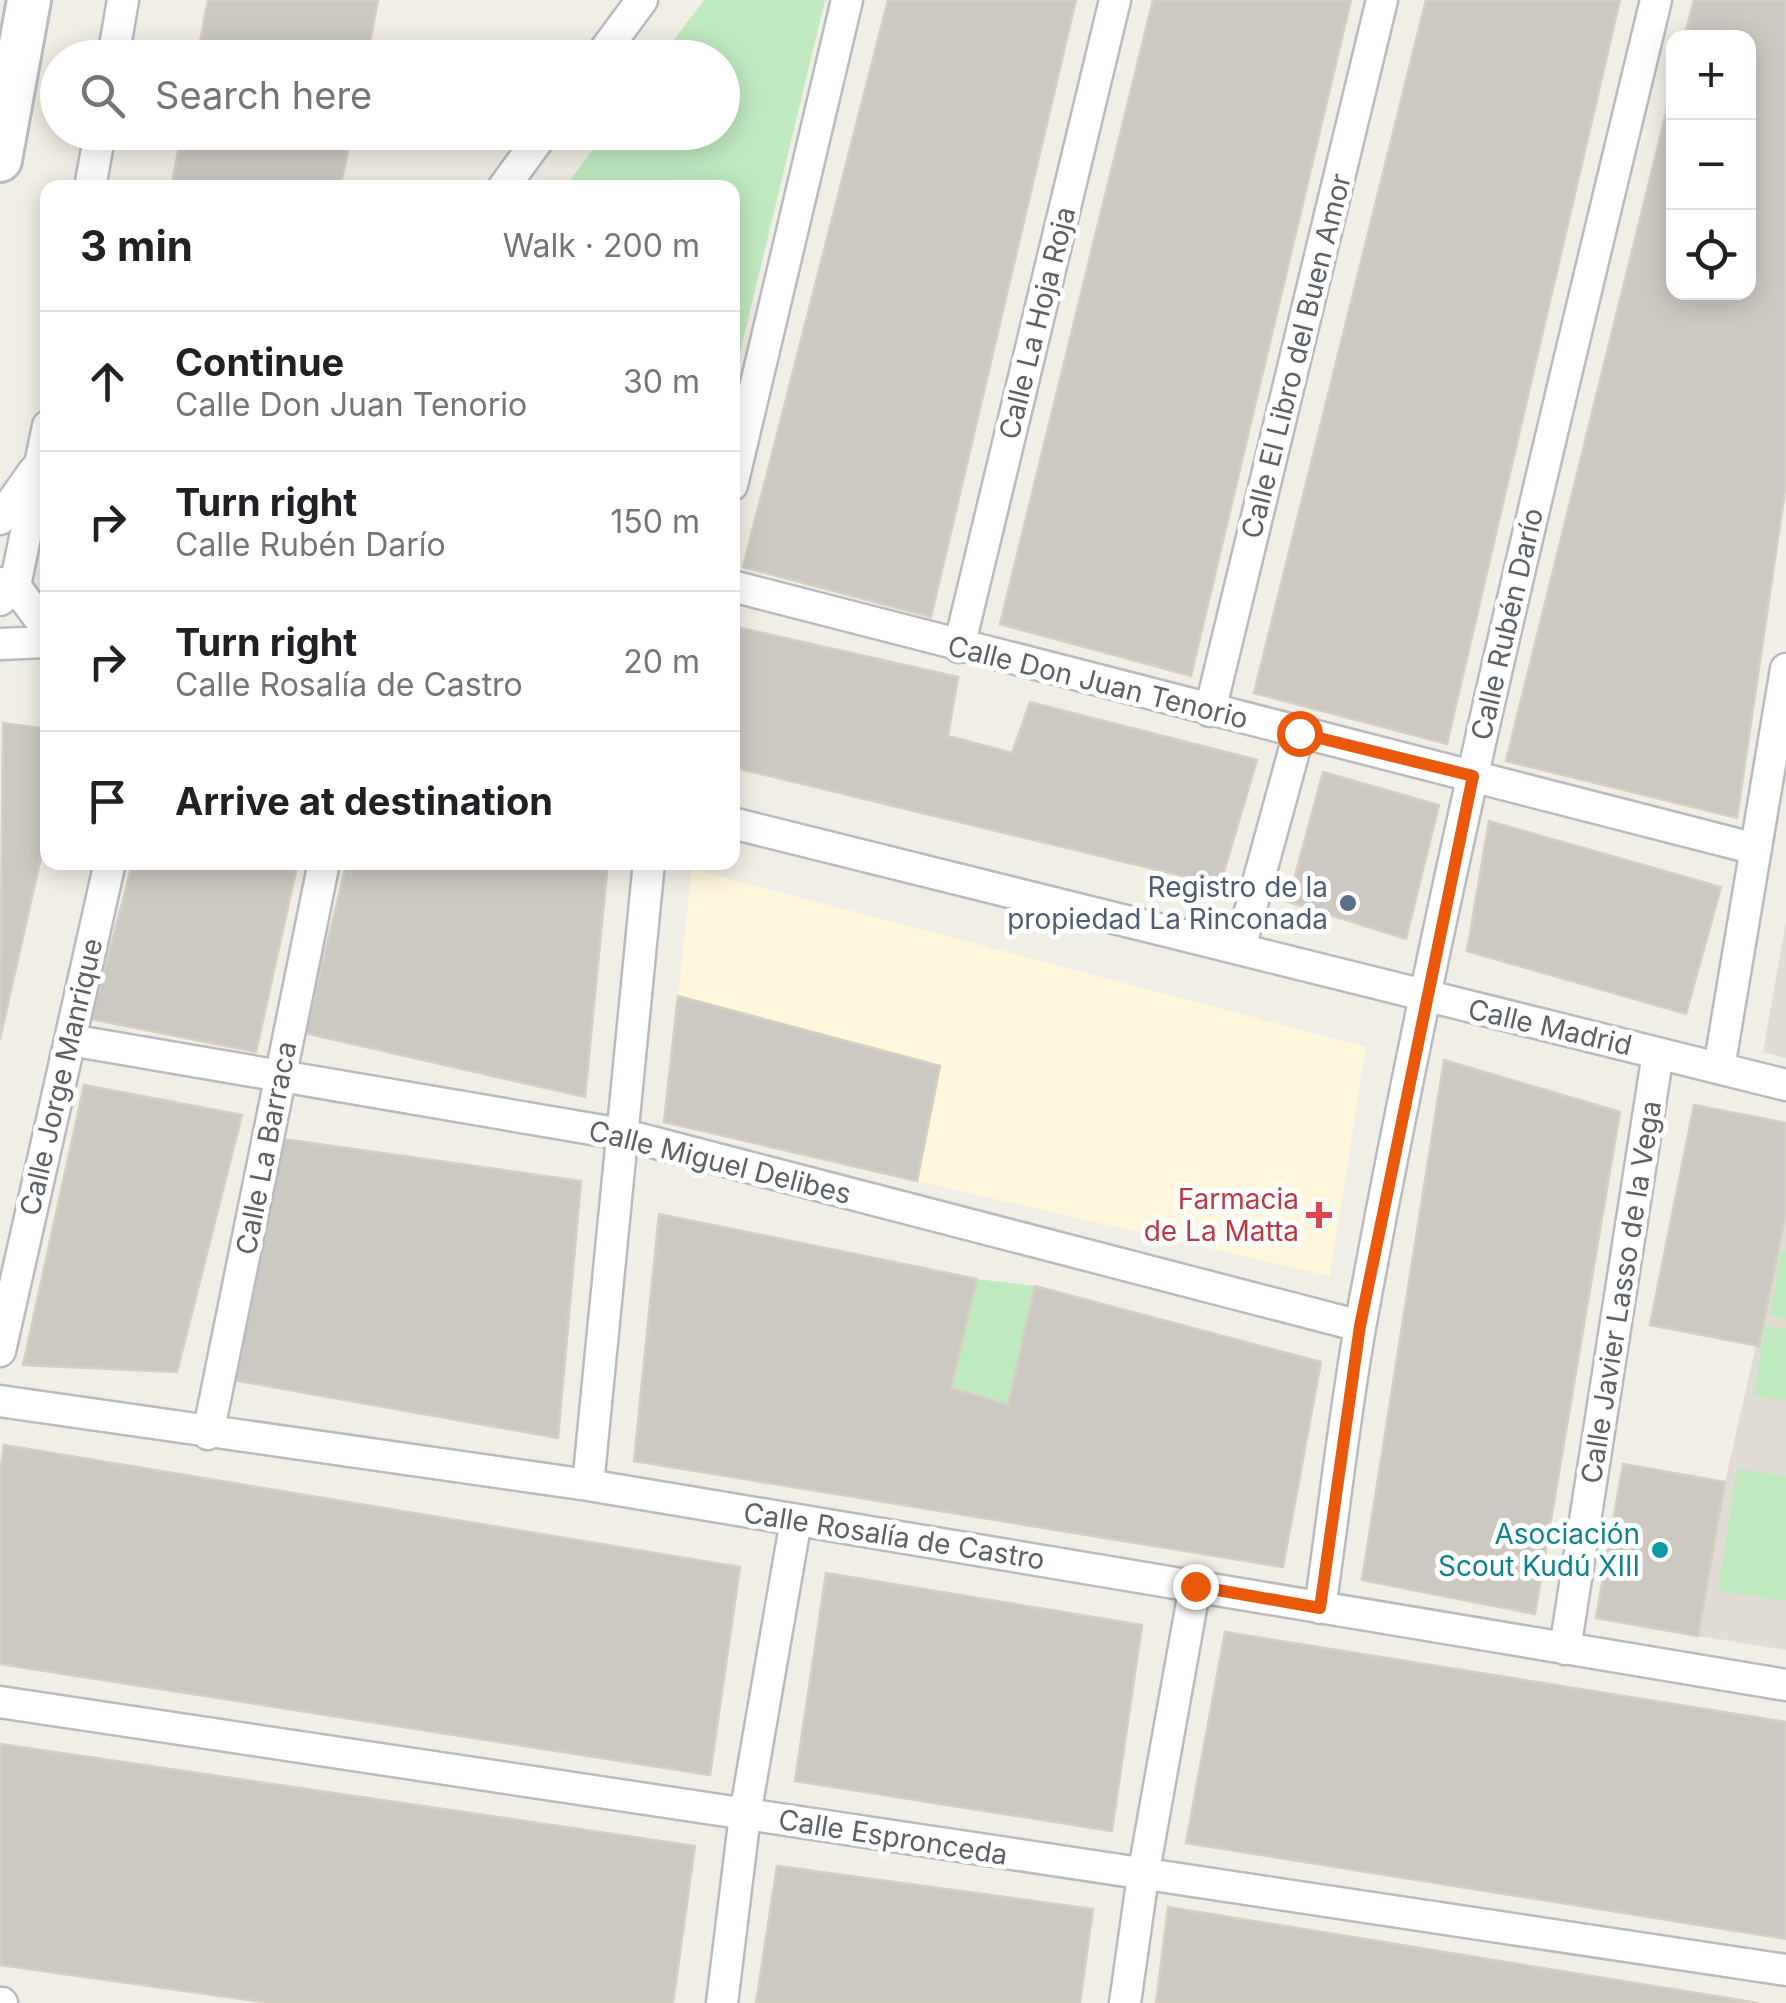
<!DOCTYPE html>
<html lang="en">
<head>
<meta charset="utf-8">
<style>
	:root { --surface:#fff; --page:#f2f2f2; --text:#202124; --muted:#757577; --line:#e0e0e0 }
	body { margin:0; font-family:Inter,sans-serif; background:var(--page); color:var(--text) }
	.controls { position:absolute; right:30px; top:30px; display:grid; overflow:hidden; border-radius:20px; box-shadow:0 5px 25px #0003 }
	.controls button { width:90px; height:90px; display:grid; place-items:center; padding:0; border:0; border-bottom:2px solid var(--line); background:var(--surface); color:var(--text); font:50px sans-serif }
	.stop { position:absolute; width:30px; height:30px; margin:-22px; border:8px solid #ea580c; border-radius:50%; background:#fff }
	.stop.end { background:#ea580c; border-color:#fff; box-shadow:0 2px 10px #0008 }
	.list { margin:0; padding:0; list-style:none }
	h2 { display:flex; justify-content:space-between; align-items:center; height:130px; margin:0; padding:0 40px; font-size:42px }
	h2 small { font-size:32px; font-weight:400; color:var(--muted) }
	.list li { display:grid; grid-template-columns:65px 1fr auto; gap:30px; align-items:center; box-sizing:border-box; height:140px; padding:0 40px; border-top:2px solid var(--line) }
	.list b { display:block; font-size:38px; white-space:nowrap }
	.list p { margin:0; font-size:32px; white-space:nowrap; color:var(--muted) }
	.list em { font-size:32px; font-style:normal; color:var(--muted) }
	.icon { flex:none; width:55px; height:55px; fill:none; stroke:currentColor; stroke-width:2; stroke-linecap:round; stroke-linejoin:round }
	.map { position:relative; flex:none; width:1786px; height:2003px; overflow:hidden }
	.search { position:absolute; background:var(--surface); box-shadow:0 5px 25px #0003; left:40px; top:40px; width:700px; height:110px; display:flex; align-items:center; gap:25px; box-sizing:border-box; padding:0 35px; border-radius:55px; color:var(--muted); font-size:38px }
	.panel { position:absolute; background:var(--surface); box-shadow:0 5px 25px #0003; left:40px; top:180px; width:700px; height:690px; border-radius:20px }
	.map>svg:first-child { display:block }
	.commercial { fill:#fff7dc }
	.education { fill:#e1ddd4 }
	.green { fill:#c0eac0 }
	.building { fill:#ccc9c2; stroke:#d6d0c3; stroke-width:2.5 }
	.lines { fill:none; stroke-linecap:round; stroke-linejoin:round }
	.street-casing { stroke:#b8bbc0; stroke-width:35 }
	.secondary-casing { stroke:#b9bcc2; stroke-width:48 }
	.street { stroke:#fff; stroke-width:30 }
	.secondary { stroke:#fff; stroke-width:42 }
	.route { stroke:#ea580c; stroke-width:12 }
	.service-dot { fill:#5c6f8a; stroke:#fff; stroke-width:4 }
	.health-dot { fill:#e0444e; stroke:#fff; stroke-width:4 }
	.culture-dot { fill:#0f9aa8; stroke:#fff; stroke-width:4 }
	.labels { text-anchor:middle; stroke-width:10; stroke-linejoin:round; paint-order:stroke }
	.street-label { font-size:28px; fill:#5d6267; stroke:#fff }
	.service-label { font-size:28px; fill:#4e5e75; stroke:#fff; text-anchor:end }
	.health-label { font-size:28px; fill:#be3a42; stroke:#fff; text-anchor:end }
	.culture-label { font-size:28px; fill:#0d838f; stroke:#fff; text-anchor:end }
</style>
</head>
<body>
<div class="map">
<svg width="1786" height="2003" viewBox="0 0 1786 2003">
	<rect width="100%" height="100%" fill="#f1eee5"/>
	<path class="commercial" d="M692,869L1366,1047L1330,1276L917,1181L940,1066L678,996Z"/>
	<path class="education" d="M1786,921V1058L1763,1052Z
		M1786,1213V1650L1698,1636L1725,1482Z"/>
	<path class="green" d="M704,0H825L733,382L732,188L565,187L605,133L722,132V58L661,57Z
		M1781,1251H1786V1319L1770,1316Z
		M977,1279L1035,1286L1008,1405L951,1388Z
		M1765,1326L1786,1329V1401L1754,1396Z
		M1737,1469L1786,1476V1601L1718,1591Z"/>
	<path class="building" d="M208,0H378L367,58H197Z
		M888,0H1076L931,617L743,567Z
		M1153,0H1351L1191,676L1000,624Z
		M1426,0H1620L1447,744L1254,693Z
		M1694,0H1786V484L1737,818L1506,761L1674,81V292H1748V38H1684Z
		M182,132H352L340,188H171Z
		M732,626L958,677L948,736L1012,753L1030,702L1257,760L1220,885L732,767Z
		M3,723L48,729V826L0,1039Z
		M1323,772L1439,805L1406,939L1288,902Z
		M1489,821L1721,887L1686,1014L1467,951Z
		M133,862H298L256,1052L91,1019Z
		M347,862H608L585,1097L305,1033Z
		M678,996L940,1066L917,1181L664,1122Z
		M1444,1060L1620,1112L1535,1614L1362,1580Z
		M84,1085L242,1115L177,1372L23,1365Z
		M1694,1105L1786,1123V1213L1759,1346L1650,1325Z
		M283,1139L581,1181L558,1438L233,1380Z
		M659,1214L977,1279L951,1388L1008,1405L1035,1286L1321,1362L1283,1567L634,1461Z
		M4,1445L740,1567L710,1775L0,1664V1473Z
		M1623,1464L1725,1482L1698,1636L1596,1618Z
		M826,1573L1142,1625L1112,1831L795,1781Z
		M1225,1632L1786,1722V1939L1186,1843Z
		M0,1744L695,1846L673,2003H270L0,1965Z
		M777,1866L1093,1909L1080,2003H756Z
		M1168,1907L1758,2003H1156Z"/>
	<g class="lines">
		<g class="street-casing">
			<path id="street" d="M113,58L123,0
				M599,58L642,0
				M90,188L100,132
				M503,188L544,132
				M732,485L847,0
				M0,519L34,471
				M0,583L15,586L48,630
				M732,586L1756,849
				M0,600L15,586L48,426
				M0,644L48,642
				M959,647L1115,0
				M1210,711L1382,0
				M732,823L1786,1085
				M1240,948L1299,733
				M70,1040L621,1134L1360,1326
				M1719,1068L1786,669
				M0,1351L110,862
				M0,1401L588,1485L1786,1685
				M208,1434L324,862
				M588,1485L649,862
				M1320,1608C1334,1513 1344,1416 1361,1322C1442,877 1550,439 1656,0
				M1565,1649L1658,1053
				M0,1702L1786,1970
				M0,2003H2
				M722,2003L745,1815L796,1520
				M1125,2003L1143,1876L1195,1586"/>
		</g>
		<g class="secondary-casing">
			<path id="secondary" d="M0,160L29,0"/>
		</g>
		<use href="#street" class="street"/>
		<use href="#secondary" class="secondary"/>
	</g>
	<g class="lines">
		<path class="route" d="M1195,1586L1320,1608L1360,1326L1473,776L1299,733"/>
	</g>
	<circle class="service-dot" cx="1348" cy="903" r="10"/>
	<path class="health-dot" d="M1314 1200h10v10h10v10h-10v10h-10v-10h-10v-10h10z"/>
	<circle class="culture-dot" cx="1660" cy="1550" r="10"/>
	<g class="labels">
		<g class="street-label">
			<text transform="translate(1037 323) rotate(-76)" y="10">Calle La Hoja Roja</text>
			<text transform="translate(1296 356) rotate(-76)" y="10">Calle El Libro del Buen Amor</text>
			<text transform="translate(1507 624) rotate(-77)" y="10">Calle Rubén Darío</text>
			<text transform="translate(1098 682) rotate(14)" y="10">Calle Don Juan Tenorio</text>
			<text transform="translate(1550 1027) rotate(13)" y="10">Calle Madrid</text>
			<text transform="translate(61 1077) rotate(-77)" y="10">Calle Jorge Manrique</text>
			<text transform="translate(266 1148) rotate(-79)" y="10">Calle La Barraca</text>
			<text transform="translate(720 1162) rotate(14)" y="10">Calle Miguel Delibes</text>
			<text transform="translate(1621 1292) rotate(-81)" y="10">Calle Javier Lasso de la Vega</text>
			<text transform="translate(894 1536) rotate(9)" y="10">Calle Rosalía de Castro</text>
			<text transform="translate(893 1837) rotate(9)" y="10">Calle Espronceda</text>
		</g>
		<g class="service-label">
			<text x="1328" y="897">Registro de la<tspan x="1328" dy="32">propiedad La Rinconada</tspan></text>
		</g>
		<g class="health-label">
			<text x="1299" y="1209">Farmacia<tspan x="1299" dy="32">de La Matta</tspan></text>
		</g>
		<g class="culture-label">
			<text x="1640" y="1544">Asociación<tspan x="1640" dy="32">Scout Kudú XIII</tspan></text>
		</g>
	</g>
</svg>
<div class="controls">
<button>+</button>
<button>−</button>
<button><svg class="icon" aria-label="locate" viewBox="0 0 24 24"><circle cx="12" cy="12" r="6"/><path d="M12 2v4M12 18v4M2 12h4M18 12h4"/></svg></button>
</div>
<div class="stop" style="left:1299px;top:733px"></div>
<div class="stop end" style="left:1195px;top:1586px"></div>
<div class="search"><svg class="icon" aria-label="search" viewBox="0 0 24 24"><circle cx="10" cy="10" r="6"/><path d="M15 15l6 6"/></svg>Search here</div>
<section class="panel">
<h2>3 min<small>Walk · 200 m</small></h2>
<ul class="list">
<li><svg class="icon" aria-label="ahead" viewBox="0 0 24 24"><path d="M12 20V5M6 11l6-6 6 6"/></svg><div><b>Continue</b><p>Calle Don Juan Tenorio</p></div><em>30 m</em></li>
<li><svg class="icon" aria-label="right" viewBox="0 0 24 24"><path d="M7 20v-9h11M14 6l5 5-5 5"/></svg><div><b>Turn right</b><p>Calle Rubén Darío</p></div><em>150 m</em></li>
<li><svg class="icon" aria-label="right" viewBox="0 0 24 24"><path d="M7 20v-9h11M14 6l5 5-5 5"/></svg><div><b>Turn right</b><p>Calle Rosalía de Castro</p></div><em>20 m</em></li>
<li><svg class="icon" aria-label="arrive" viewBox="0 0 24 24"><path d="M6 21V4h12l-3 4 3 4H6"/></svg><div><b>Arrive at destination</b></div></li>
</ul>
</section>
</div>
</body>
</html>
